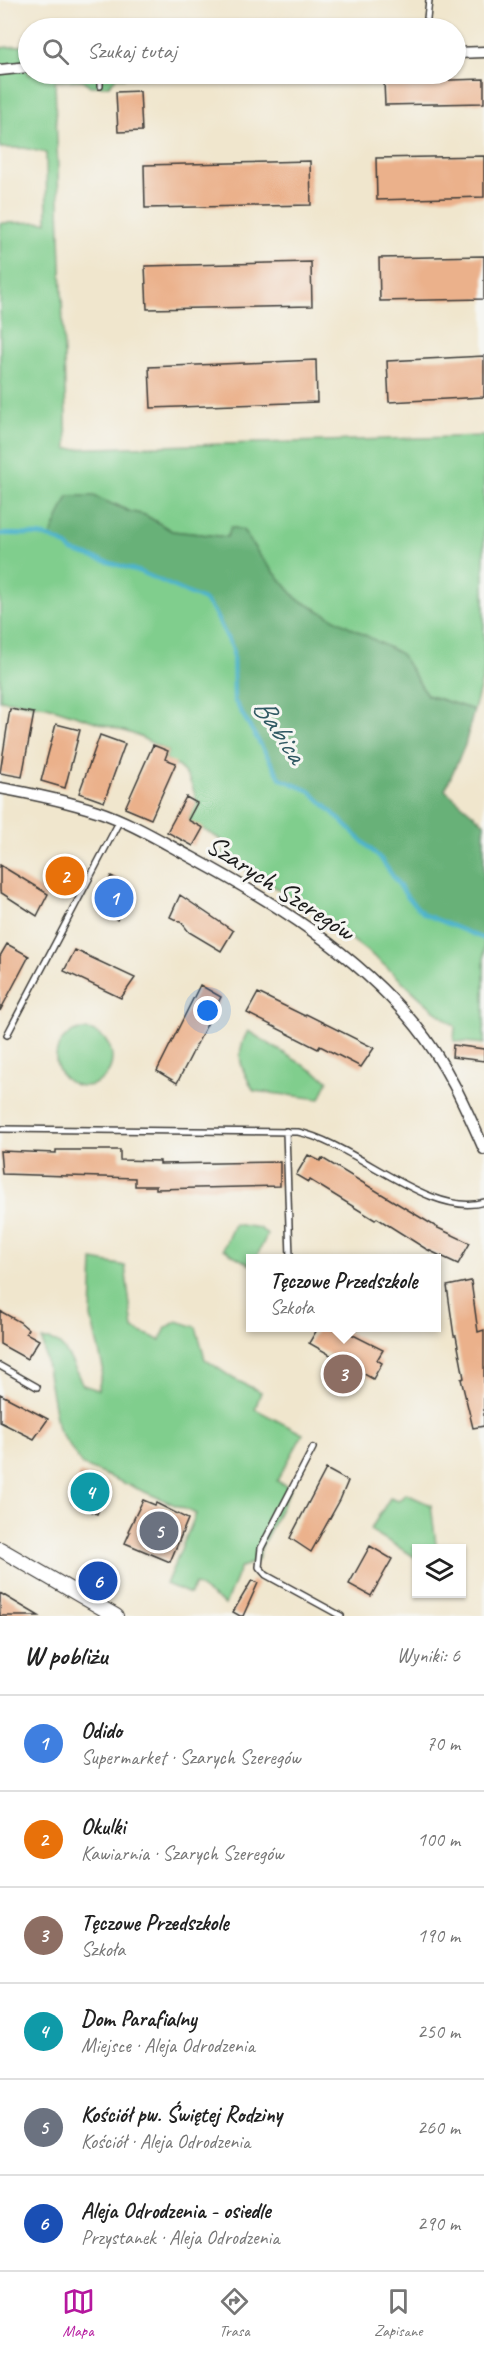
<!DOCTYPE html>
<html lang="pl">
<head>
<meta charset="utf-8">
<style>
	:root { --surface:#fff; --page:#f2f2f2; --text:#222; --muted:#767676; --line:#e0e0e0; --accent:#b5179e }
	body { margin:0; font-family:Caveat,sans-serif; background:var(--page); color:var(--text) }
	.controls { position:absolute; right:18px; bottom:18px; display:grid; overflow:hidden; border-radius:0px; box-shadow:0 2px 4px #0004 }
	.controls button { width:54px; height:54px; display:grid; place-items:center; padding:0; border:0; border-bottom:2px solid var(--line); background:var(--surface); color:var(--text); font:30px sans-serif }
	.you { position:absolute; left:208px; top:1011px; width:21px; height:21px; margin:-15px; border:4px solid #fff; border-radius:50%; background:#1a73e8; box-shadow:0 0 0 9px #1a73e833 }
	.badge { display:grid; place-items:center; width:39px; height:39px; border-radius:50%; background:var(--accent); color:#fff; font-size:20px; font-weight:700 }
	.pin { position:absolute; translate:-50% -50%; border:3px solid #fff; box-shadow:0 2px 6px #0006 }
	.popup { position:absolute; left:246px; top:1254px; width:195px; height:78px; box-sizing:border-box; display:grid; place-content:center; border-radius:0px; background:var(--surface); filter:drop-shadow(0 2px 4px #0005); font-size:20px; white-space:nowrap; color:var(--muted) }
	.popup b { font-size:22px; color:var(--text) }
	.popup::after { content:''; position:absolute; left:50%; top:100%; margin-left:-12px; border:12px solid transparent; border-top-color:var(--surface) }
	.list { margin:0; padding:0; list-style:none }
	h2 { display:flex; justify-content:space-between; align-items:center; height:78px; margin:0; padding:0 24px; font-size:26px }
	h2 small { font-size:20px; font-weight:400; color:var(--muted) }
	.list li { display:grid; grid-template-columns:39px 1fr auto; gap:18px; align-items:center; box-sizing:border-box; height:96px; padding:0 24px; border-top:2px solid var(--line) }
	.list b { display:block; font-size:22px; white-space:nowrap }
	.list p { margin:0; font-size:20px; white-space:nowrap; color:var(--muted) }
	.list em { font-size:20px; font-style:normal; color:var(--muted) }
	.icon { flex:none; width:33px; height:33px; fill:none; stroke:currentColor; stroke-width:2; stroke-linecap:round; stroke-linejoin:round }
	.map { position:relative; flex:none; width:484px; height:1616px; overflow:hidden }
	.search { position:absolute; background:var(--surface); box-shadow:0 2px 4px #0004; left:18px; right:18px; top:18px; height:66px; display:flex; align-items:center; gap:15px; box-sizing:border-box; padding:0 21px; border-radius:33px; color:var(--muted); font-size:22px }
	.sheet { height:654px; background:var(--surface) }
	nav { display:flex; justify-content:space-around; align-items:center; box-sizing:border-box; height:84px; border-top:2px solid var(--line); background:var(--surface); font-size:16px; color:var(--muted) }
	nav a { display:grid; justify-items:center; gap:3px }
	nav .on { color:var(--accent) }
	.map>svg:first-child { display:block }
	.green { fill:#80ce8d; stroke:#4e7554; stroke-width:1.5 }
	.forest { fill:#68b178; stroke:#42664a; stroke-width:1.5 }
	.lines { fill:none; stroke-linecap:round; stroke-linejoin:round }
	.stream { stroke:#4eb4cd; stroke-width:4 }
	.building { fill:#ebb18b }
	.service-casing { stroke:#3c3a37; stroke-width:8 }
	.minor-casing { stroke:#3c3a37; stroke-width:13 }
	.tertiary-casing { stroke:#3c3a37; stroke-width:16 }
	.service { stroke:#fff; stroke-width:5 }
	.minor { stroke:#fff; stroke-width:10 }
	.tertiary { stroke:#fff; stroke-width:14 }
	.labels { text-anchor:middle; stroke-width:6; stroke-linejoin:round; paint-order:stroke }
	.street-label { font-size:28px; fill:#1c1c1c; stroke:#f6f6f2 }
	.water-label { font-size:30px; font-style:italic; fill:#305963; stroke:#f6f6f2 }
</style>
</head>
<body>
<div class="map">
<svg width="484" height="1616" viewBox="0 0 484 1616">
	<rect width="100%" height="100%" fill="#f6f6f2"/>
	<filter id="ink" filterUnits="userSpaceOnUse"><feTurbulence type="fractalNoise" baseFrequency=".0167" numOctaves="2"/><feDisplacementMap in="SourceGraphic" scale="12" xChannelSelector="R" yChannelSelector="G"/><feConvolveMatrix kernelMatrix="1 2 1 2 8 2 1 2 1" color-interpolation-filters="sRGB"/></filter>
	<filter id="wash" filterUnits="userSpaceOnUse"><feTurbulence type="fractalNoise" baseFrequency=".008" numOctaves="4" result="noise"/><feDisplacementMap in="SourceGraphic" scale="24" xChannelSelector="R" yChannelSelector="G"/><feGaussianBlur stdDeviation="1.35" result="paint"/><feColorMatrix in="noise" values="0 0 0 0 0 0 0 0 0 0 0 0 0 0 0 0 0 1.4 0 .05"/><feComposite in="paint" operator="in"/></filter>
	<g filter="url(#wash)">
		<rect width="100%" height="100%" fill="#f0e6cd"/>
		<path class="green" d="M28,45V74H242L116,78L109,86H90L83,80L55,81L67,449L484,436V673L474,710L427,695L400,654L297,599L260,556L243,530L228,537L172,531L145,515L128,511L116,504L66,544L72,551L141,572L204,600L213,610L233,649L234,700L281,779L310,791L381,859L408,898L424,914L484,939V1044L454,1041L455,1026C427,1007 405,982 378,960C329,920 277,887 222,855L228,844L188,820L197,803C192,781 186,768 165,759L168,751L136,735L47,706L0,700V223L47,222L46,153L24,148H0V48Z
			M56 1058a28 28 0 1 1 56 0a28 28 0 1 1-56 0Z
			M248,1031L328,1080L320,1099L254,1091C241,1069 234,1055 248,1031Z
			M234,1224L260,1228L267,1235L256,1258H250V1265L223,1249Z
			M93,1260L125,1266L133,1329L160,1340L166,1328L177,1321L196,1327L205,1359L234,1379L261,1392L255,1409L303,1434L277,1481L291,1488L261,1548L258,1560L240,1568L225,1605L195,1584L190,1594L166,1584L196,1514L82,1465L58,1429L42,1340C66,1337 73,1367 83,1385L98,1390L103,1368L91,1317Z
			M406,1494L431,1505L436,1544L434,1548H416V1558L370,1530L390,1498L398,1501Z"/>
		<path class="forest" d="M68,496H94L128,511L145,515L172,531L227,537L231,527L243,530L260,556L297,599L401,654L427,695L474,710L465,745L445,790L484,823V939L424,914L408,898L381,859L310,791L281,779L234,700L233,649L213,610L204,600L141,572L72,551L66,544L50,537Z"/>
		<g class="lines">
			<path class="stream" d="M0,534C24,534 54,531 72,551L141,572L204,600L213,610L233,649L234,700L281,779L310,791L381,859L408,898L424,914L484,939"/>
		</g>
		<g id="blocks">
			<path class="building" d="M484,79V103L385,105L384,82Z
				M140,91L142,131L118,132L116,92Z
				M484,156V197L377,200L376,158Z
				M310,161L311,205L145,208L144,165Z
				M484,256V299L380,301L379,258Z
				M311,262L312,306L147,309L145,266Z
				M484,356V397L389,402L387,361Z
				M316,360L317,402L151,408L149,367Z
				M10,709L34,713L22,777L0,773Z
				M56,724L80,730L65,788L41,781Z
				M100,735L125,744L104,802L79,793Z
				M153,745L168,751L165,759L176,763L151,819L125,808Z
				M186,797L197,803L188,820L203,828L193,846L167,832Z
				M0,865L48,894L37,916L0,892Z
				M111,876L123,882L120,888L132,893L117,920L96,904Z
				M180,895L233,931L221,951L189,932L182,923L170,917Z
				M7,944L29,956L0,1011V956Z
				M75,950L135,978L121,998L64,971Z
				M200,985L221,997L177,1083L157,1071Z
				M258,993L305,1016L306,1014L374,1048L361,1067L320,1046L318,1049L247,1013Z
				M453,1045L484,1049V1061L452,1057Z
				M56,1150H120V1160L160,1161V1164L280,1162V1186L156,1189V1186H135V1178L2,1174L0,1151L56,1153Z
				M308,1155L320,1161L322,1158L438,1228L470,1243L458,1264L426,1249L377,1218L375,1220L310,1180L308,1182L296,1175Z
				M471,1281L478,1332L484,1330V1426L473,1428L461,1379L464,1378L456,1336H454L447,1286Z
				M0,1311L20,1322L28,1329L26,1333L39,1340L27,1359L0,1344Z
				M318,1328H347L345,1331L383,1350L377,1360L382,1363L373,1379L309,1343Z
				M0,1394L48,1419L34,1439L0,1422Z
				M326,1469L348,1481L340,1500L311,1552L290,1538Z
				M80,1473L110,1485L97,1514L72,1503L70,1498Z
				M143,1500L155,1505L156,1503L188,1519L170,1562L125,1543L130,1532L128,1531Z
				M370,1546L392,1559L371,1596L349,1584Z
				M252,1580L258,1583L243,1616H240L233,1612Z
				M0,1593L39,1616H0Z"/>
		</g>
	</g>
	<g filter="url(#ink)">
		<use href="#blocks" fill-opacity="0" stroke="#3c3a37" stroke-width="1.5"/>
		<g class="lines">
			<g class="service-casing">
				<path id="service" d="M426,28L429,0
					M100,74V86
					M7,1035L120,820
					M0,1129L298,1132C354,1143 431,1219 484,1202
					M286,1131L290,1258
					M0,1366L37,1387
					M313,1448L261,1548L259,1567L266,1575L341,1616"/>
			</g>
			<g class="minor-casing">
				<path id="minor" d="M456,53L484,52
					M0,70L28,67
					M0,788C33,794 66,801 97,811C130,822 161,841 191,857C274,902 355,952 416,1026C446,1063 465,1106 484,1149"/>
			</g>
			<g class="tertiary-casing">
				<path id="tertiary" d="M0,1549L116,1616"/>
			</g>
			<use href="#service" class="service"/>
			<use href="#minor" class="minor"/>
			<use href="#tertiary" class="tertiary"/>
		</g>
	</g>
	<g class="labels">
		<g class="street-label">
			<text transform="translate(281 887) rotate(33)" y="10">Szarych Szeregów</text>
		</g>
		<g class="water-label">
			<text transform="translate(280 730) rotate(56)" y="10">Babica</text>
		</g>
	</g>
</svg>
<div class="controls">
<button><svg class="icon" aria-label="layers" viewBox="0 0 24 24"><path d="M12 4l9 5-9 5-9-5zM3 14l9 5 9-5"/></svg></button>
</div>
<div class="you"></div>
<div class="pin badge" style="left:114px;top:898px;background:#3f7fe0">1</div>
<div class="pin badge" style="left:65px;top:876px;background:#e8710a">2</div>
<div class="pin badge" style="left:343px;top:1374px;background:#8d6e63">3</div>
<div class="popup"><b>Tęczowe Przedszkole</b>Szkoła</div>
<div class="pin badge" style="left:90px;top:1492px;background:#0f9aa8">4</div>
<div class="pin badge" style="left:159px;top:1531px;background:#6b7280">5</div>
<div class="pin badge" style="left:98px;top:1581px;background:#1a4fb4">6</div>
<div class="search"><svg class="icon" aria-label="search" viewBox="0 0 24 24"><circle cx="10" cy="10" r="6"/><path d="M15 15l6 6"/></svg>Szukaj tutaj</div>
</div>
<section class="sheet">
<h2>W pobliżu<small>Wyniki: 6</small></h2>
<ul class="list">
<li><span class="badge" style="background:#3f7fe0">1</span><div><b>Odido</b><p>Supermarket · Szarych Szeregów</p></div><em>70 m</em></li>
<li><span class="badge" style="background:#e8710a">2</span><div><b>Okulki</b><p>Kawiarnia · Szarych Szeregów</p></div><em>100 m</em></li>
<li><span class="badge" style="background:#8d6e63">3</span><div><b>Tęczowe Przedszkole</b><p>Szkoła</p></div><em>190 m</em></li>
<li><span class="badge" style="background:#0f9aa8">4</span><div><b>Dom Parafialny</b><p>Miejsce · Aleja Odrodzenia</p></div><em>250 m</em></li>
<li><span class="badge" style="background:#6b7280">5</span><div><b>Kościół pw. Świętej Rodziny</b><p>Kościół · Aleja Odrodzenia</p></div><em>260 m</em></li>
<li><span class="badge" style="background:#1a4fb4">6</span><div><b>Aleja Odrodzenia - osiedle</b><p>Przystanek · Aleja Odrodzenia</p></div><em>290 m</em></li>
</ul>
</section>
<nav>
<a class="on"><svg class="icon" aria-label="map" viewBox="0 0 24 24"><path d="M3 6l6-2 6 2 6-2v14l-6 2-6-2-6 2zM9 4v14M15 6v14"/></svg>Mapa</a>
<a><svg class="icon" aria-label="directions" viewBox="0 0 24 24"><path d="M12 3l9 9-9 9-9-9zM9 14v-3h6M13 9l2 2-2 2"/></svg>Trasa</a>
<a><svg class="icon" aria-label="saved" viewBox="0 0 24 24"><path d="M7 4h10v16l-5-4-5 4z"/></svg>Zapisane</a>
</nav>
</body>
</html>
